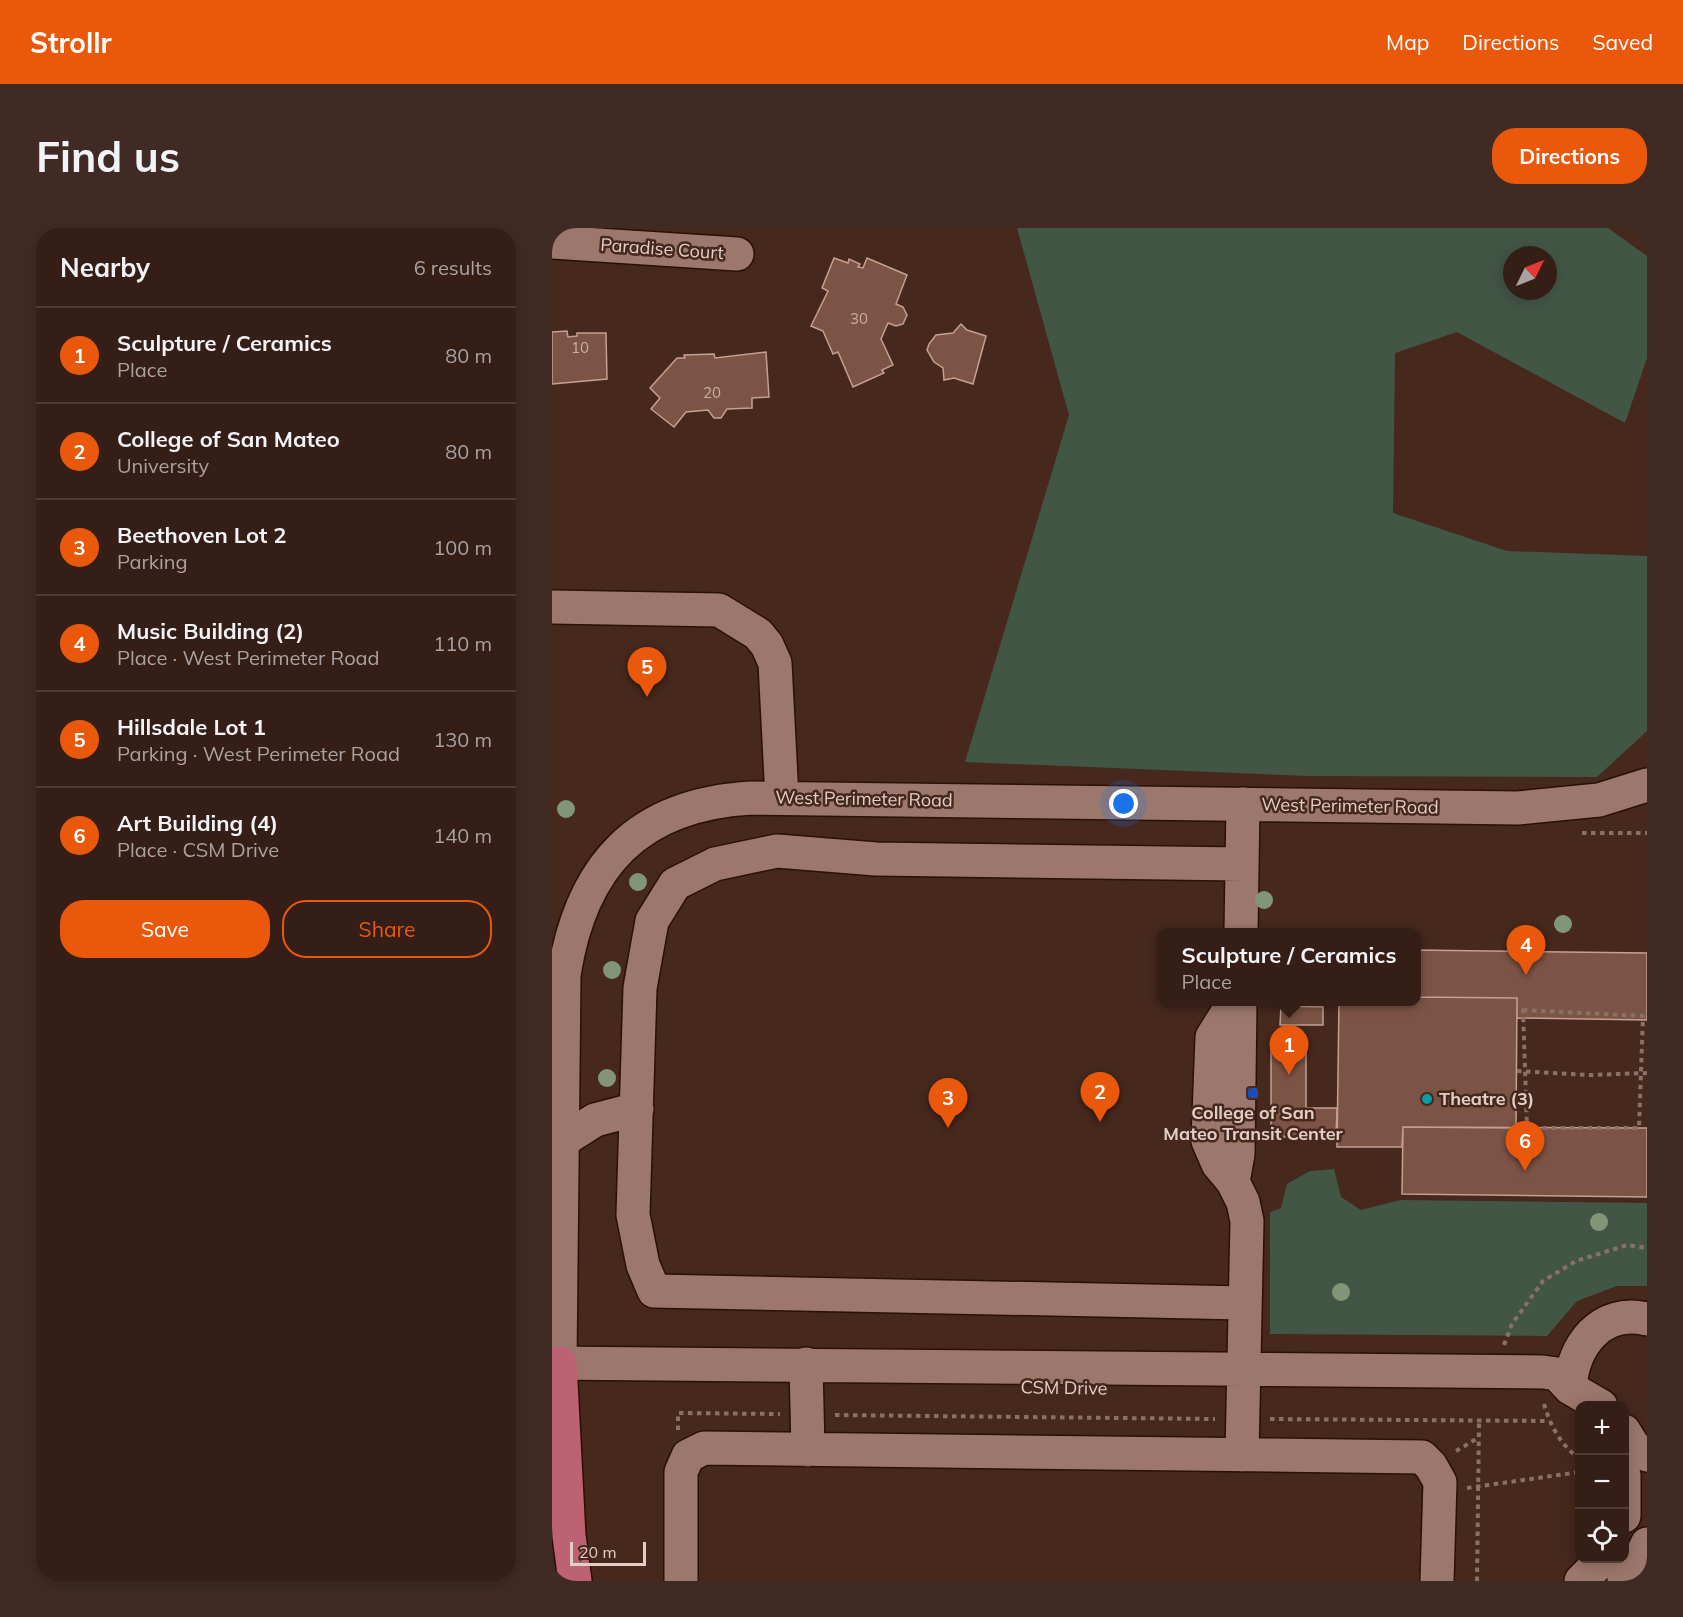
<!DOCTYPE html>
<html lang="en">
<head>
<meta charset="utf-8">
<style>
	:root { --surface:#341e16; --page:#3f2b23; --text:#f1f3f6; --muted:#a9a2a1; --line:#4e3c35; --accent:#ea580c }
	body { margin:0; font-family:Mulish,sans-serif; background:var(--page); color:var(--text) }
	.controls { position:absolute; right:18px; bottom:18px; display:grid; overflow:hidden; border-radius:12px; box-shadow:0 3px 15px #0003 }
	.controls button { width:54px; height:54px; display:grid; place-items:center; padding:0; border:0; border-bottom:2px solid var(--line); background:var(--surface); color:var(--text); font:30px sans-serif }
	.compass { position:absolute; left:951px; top:18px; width:54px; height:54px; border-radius:50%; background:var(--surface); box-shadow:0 3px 15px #0003; rotate:47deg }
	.scale { position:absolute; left:18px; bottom:15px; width:76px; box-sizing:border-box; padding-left:6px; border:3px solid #e2cec7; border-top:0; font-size:16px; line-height:21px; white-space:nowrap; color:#e2cec7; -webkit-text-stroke:4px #46281d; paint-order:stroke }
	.you { position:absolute; left:572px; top:576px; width:21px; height:21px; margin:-15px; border:4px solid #fff; border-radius:50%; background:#1a73e8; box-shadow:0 0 0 9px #1a73e833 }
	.badge { display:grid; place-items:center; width:39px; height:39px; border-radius:50%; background:var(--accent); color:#fff; font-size:20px; font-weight:700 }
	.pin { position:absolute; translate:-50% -50px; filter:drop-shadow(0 2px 3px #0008) }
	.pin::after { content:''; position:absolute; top:32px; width:21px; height:18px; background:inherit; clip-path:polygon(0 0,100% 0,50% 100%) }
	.popup { position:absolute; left:605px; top:700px; width:264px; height:78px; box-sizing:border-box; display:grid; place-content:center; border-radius:12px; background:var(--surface); filter:drop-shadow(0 2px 4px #0005); font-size:20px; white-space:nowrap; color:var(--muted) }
	.popup b { font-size:22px; color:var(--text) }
	.popup::after { content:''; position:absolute; left:50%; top:100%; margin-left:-12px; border:12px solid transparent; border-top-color:var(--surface) }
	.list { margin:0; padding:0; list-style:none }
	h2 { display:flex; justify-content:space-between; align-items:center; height:78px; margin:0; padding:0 24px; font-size:26px }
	h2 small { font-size:20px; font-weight:400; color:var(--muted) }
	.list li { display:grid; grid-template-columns:39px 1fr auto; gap:18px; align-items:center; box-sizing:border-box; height:96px; padding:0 24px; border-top:2px solid var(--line) }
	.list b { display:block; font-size:22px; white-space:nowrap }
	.list p { margin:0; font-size:20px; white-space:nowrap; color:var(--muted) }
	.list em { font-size:20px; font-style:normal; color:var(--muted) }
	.actions { display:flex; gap:12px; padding:18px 24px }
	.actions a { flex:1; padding:14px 0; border:2px solid var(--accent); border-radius:24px; text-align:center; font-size:21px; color:var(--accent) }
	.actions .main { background:var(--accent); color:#fff }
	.icon { flex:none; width:33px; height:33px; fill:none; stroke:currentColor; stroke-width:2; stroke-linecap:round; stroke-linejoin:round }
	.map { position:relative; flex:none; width:1095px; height:1353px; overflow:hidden; border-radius:24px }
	header { display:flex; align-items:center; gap:36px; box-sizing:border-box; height:84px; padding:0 30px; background:var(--accent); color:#fff }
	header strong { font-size:28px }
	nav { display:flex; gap:33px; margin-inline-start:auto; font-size:21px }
	.intro { display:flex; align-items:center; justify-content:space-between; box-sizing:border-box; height:144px; padding:0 36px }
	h1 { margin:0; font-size:42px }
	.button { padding:15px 27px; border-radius:24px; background:var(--accent); color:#fff; font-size:21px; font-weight:700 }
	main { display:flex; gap:36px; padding:0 36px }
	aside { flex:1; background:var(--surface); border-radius:24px; box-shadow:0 3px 15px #0003 }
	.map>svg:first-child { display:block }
	.green { fill:#425646; fill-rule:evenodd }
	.building { fill:#7c5446; stroke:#c5a092; stroke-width:1.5 }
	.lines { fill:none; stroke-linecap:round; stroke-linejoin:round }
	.minor-casing { stroke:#2b1006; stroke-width:36 }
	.major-casing { stroke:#2b1006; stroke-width:36 }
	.path { stroke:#8a7167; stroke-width:4; stroke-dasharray:4.5 4.5; stroke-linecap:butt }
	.minor { stroke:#9c786c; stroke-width:33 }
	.major { stroke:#bc6272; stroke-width:33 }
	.tree { fill:#829677 }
	.transit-dot { fill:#1a4fb4; stroke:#46281d; stroke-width:2 }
	.culture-dot { fill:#0f9aa8; stroke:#46281d; stroke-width:2 }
	.labels { text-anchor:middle; stroke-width:5; stroke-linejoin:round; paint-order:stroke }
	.number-label { font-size:15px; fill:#c8b0a7 }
	.street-label { font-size:18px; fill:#e2cec7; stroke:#46281d }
	.poi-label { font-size:18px; font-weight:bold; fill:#e2cec7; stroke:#46281d; text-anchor:start }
</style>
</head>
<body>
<header>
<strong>Strollr</strong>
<nav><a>Map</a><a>Directions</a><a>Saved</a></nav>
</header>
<div class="intro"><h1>Find us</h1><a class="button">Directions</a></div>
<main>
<aside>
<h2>Nearby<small>6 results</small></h2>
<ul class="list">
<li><span class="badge">1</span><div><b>Sculpture / Ceramics</b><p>Place</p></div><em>80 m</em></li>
<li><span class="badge">2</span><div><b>College of San Mateo</b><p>University</p></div><em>80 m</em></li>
<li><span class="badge">3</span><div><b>Beethoven Lot 2</b><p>Parking</p></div><em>100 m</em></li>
<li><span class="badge">4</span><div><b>Music Building (2)</b><p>Place · West Perimeter Road</p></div><em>110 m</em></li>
<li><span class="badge">5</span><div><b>Hillsdale Lot 1</b><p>Parking · West Perimeter Road</p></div><em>130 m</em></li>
<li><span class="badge">6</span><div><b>Art Building (4)</b><p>Place · CSM Drive</p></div><em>140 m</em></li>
</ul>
<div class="actions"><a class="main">Save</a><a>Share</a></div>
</aside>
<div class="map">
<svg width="1095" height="1353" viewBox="0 0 1095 1353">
	<rect width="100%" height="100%" fill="#46281d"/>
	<path class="green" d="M465,0H1056L1095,28V130L1073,195L905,104L843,125L841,285L955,323L1095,328V503L1045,549L757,548L413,534L517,187ZM960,27H996V63H960Z
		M782,941L789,969L809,982L848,972L1095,975V1058H1065L1025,1073L995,1108L718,1106V984L729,980L735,956L758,943Z"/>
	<path class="building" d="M282,30L296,35L297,31L308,36L306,39L311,40L315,30L355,47L344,76L351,79L355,87L351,96L344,98L336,95L329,111L341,137L330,142L332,145L301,159L286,124L281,126L271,103L259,98L276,63L270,60Z
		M409,96L415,102L434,108L421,156L402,150L392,152L391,140L382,134L375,122L377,116L384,107L401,105Z
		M15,103L16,109L25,108V105H54L55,151L0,156V104Z
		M214,124L217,169L200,170V180L175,181L169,190H162L156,182L134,184L122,199L99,181L108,170L98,160L125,130H133L132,127L162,126L163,130Z
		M864,722L1095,725V792L965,790V770L864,769Z
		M864,769L965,770L964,900L851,899L850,919H785L787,774H864Z
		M729,778L771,779V797H728Z
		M719,815H754V880H785L784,909H719Z
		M851,899L1095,900V969L850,966Z"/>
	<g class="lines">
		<g class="minor-casing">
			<path id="minor" d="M0,14L185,26
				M0,379L167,382L206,406L215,417L223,435L230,570
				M690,636L324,631L225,623L163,636L123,656L100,693L88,760L81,987L91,1037L102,1063L693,1075
				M689,704L691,576
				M682,774L660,809L656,913L666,936L681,954L691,974L695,993L690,1227
				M10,913L43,892L85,881
				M681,954L686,926L688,774
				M0,1135L991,1144L1005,1146L1018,1160L1049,1178
				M8,1135L12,747C29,637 86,576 200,570L966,580L1047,572L1095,557
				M254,1136L256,1222
				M1018,1160C1021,1118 1048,1080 1095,1091
				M1072,1203L1082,1219L1095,1227
				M1072,1247V1288
				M129,1353V1244L136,1228L152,1220L870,1229L879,1238L888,1254L885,1353
				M1029,1353L1052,1330
				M1072,1353L1085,1337L1095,1316"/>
		</g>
		<g class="major-casing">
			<path id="major" d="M8,1135L17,1308L23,1353"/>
		</g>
		<path class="path" d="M1030,605H1095
			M971,782L1091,788L1087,900H975Z
			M965,843L1038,847L1095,845
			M952,1117L960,1096L991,1053L1024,1033L1075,1017L1095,1020
			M992,1176C998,1197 1009,1218 1028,1231
			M283,1187L663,1191
			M718,1191L997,1193
			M126,1202V1185L228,1186
			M904,1223L926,1210
			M915,1260L1028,1244
			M925,1353L927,1193"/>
		<use href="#minor" class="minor"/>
		<use href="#major" class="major"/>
	</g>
	<g class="tree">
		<circle cx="14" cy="581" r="9"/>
		<circle cx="86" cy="654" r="9"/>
		<circle cx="712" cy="672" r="9"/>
		<circle cx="1011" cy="696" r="9"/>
		<circle cx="60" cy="742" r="9"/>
		<circle cx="55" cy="850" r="9"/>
		<circle cx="1047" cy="994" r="9"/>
		<circle cx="789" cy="1064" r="9"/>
	</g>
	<rect class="transit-dot" x="695" y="859" width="12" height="12" rx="3"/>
	<circle class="culture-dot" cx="875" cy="871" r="6"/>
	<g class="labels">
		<g class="number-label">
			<text x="307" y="96">30</text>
			<text x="28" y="125">10</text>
			<text x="160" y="170">20</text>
		</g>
		<g class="street-label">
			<text transform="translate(110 21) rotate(4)" y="6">Paradise Court</text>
			<text transform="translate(312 571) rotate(1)" y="6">West Perimeter Road</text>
			<text transform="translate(798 578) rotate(1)" y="6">West Perimeter Road</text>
			<text transform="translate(512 1160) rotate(1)" y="6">CSM Drive</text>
		</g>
		<g class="poi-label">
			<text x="887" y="877">Theatre (3)</text>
			<text x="701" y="891" text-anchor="middle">College of San<tspan x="701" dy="21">Mateo Transit Center</tspan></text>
		</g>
	</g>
</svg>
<div class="controls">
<button>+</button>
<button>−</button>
<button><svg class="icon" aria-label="locate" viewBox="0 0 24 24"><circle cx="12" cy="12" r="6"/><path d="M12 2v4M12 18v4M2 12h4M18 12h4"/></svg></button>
</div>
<svg class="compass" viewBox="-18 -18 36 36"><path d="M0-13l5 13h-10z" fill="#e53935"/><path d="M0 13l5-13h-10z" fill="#a9a2a1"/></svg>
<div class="scale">20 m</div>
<div class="you"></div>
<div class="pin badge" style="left:737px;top:847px">1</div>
<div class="popup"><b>Sculpture / Ceramics</b>Place</div>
<div class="pin badge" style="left:548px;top:894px">2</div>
<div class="pin badge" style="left:396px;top:900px">3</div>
<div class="pin badge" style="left:974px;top:747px">4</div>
<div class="pin badge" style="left:95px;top:469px">5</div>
<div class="pin badge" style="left:973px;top:943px">6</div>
</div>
</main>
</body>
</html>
